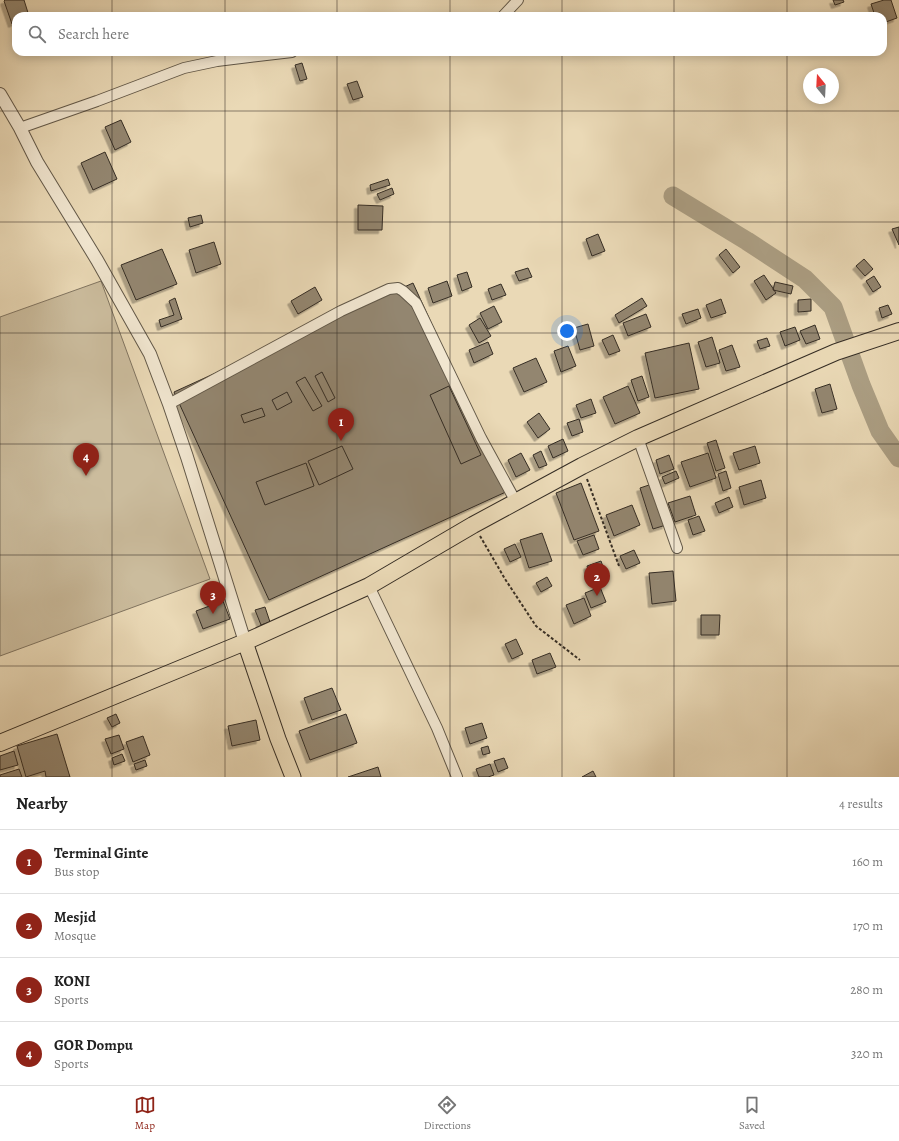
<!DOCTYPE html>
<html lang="en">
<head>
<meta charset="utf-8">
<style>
	:root { --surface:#fff; --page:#f6f6f6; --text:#222; --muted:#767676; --line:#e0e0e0; --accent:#8f2418 }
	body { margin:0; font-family:Alegreya,serif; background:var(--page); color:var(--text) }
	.compass { position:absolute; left:803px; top:68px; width:36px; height:36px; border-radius:50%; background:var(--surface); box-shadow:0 2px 10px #0003; rotate:342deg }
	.you { position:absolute; left:567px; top:331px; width:14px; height:14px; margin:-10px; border:3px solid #fff; border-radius:50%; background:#1a73e8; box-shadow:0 0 0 6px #1a73e833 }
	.badge { display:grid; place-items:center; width:26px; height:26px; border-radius:50%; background:var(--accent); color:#fff; font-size:13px; font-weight:700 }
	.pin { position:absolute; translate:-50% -33px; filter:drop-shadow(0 1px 2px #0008) }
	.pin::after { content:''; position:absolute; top:21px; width:14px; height:12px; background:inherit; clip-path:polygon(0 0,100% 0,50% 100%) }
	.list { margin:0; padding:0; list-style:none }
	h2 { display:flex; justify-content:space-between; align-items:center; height:52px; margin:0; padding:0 16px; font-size:17px }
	h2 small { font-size:13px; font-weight:400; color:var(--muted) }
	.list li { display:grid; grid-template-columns:26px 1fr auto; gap:12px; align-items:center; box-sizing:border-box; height:64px; padding:0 16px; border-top:1px solid var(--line) }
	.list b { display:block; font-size:15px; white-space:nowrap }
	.list p { margin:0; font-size:13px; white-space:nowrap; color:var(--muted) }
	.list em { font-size:13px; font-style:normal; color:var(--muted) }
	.icon { flex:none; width:22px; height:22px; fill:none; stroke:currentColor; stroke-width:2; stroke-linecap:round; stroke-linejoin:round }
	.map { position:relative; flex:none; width:899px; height:777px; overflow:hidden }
	.search { position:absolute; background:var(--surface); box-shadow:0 2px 10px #0003; left:12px; right:12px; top:12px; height:44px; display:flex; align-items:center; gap:10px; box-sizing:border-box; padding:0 14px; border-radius:12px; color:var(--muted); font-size:15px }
	.sheet { height:308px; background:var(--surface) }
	nav { display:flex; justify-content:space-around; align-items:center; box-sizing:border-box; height:56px; border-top:1px solid var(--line); background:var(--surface); font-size:11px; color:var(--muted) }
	nav a { display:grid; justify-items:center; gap:2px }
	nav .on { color:var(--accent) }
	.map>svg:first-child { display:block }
	.green { fill:#cbbc9d; stroke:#807460 }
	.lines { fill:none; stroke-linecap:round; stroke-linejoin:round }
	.river { stroke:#ac9f84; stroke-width:19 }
	.building { fill:#938670; stroke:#352d24; filter:url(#shadow) }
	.minor-casing { stroke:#625848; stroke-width:12 }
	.tertiary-casing { stroke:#625848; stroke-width:14 }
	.primary-casing { stroke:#352d24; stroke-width:17 }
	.trunk-casing { stroke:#352d24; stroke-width:18 }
	.path { stroke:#352d24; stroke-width:2; stroke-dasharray:3 2; stroke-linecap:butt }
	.minor { stroke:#f1e6d0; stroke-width:10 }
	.tertiary { stroke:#f1e6d0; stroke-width:12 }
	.primary { stroke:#ead9b6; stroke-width:15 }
	.trunk { stroke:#ead9b6; stroke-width:16 }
	.grid { fill:none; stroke:#352d24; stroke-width:1; stroke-opacity:0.55 }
</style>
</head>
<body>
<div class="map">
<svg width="899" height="777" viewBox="0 0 899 777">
	<defs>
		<filter id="shadow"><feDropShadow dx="-3.5" dy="3.5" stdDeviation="0" flood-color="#0004"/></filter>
	</defs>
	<rect width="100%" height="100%" fill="#ead9b6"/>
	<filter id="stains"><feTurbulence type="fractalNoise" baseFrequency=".005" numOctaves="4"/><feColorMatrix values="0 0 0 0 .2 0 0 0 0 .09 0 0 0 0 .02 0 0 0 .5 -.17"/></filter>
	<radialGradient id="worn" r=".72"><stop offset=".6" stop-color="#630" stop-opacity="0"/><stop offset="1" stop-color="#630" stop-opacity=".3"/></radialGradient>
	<path class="green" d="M101,281L210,579L0,656V317Z"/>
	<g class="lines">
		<path class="river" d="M673,196L747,241L805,279L833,307L861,385L880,431L899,458"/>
	</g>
	<path class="building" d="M5,0H24L29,16H16V22L12,24L4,1Z
		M833,0H843L844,2L835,5Z
		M884,0H891L897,18L883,23V16H875L871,4Z
		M302,63L307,79L300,81L295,65Z
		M357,81L363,97L353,100L347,84Z
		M121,120L131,142L115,150L105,127Z
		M105,152L117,179L93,190L81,163Z
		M388,179L390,185L371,191L370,185Z
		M392,188L394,194L380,200L377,194Z
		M358,205L383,206L382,230H358Z
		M201,215L203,223L190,227L188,218Z
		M899,227V245L892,229Z
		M598,234L605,251L592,256L586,239Z
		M214,242L221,264L196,273L189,250Z
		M162,249L177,284L136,300L121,265Z
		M726,249L740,267L733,273L719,255Z
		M864,259L873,269L865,276L856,266Z
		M528,268L532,277L519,281L515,272Z
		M467,272L472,287L462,291L457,275Z
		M764,275L776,293L766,300L754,281Z
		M874,276L881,287L873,292L866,281Z
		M447,281L452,296L433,303L428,288Z
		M775,282L793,286L791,294L773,290Z
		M413,283L508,491L269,600L174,392Z
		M501,284L506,295L492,300L488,289Z
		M315,287L322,300L298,314L291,301Z
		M175,298L182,319L161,327L159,320L174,315L169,301Z
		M642,298L647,306L619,323L615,315Z
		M721,299L726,313L711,318L706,305Z
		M811,299V311L798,312V300Z
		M888,305L892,314L882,318L879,308Z
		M494,306L502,322L488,329L480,313Z
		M698,309L701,318L686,324L682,314Z
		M646,314L651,327L628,336L623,323Z
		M480,318L491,336L479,343L469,325Z
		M588,324L594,346L580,350L574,328Z
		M815,325L820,339L806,344L800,331Z
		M795,327L800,340L785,346L780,332Z
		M613,335L620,351L609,355L602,340Z
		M712,337L720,363L706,367L698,342Z
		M767,338L770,346L760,349L757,341Z
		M488,342L493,354L474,363L469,350Z
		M689,343L699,389L655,398L645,353Z
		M732,345L740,367L726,371L719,350Z
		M568,346L576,366L561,372L554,351Z
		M536,358L547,382L524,392L513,368Z
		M322,372L335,398L328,402L315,376Z
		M642,376L649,397L638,401L631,380Z
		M305,377L322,406L313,411L296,382Z
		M830,384L837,409L822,413L815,389Z
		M449,386L481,455L461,464L430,395Z
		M628,386L640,413L615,424L603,397Z
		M287,392L292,402L277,410L272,400Z
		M591,399L596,413L581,418L576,405Z
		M262,408L265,416L244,423L241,415Z
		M539,413L550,429L538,438L527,422Z
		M579,419L583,432L572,436L567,423Z
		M563,439L568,451L553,458L548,446Z
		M716,440L725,468L716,471L707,443Z
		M342,446L353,469L319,485L308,461Z
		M755,446L760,463L739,470L733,453Z
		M541,451L547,465L539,468L533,455Z
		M521,453L530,470L516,477L508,460Z
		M708,453L716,478L690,487L681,462Z
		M669,455L674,469L660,474L656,460Z
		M306,463L314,486L265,505L256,482Z
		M676,471L679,478L665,484L662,477Z
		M726,471L731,488L723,491L718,474Z
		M761,480L766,498L744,505L739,487Z
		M581,483L599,531L574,540L556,493Z
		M652,484L666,525L653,529L640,488Z
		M690,496L696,515L675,522L668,503Z
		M729,497L733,507L719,513L715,503Z
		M632,505L640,525L614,536L606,515Z
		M699,516L705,531L693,535L688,520Z
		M542,533L552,561L529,568L520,540Z
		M594,535L599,549L583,555L577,541Z
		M515,544L521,557L510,562L504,549Z
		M634,550L640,563L626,569L620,556Z
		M601,561L606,575L591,580L587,566Z
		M673,571L676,601L652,604L649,573Z
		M547,577L552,586L541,592L536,583Z
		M600,587L606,602L591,608L585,593Z
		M584,598L591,616L574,624L566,605Z
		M223,601L230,619L203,629L196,611Z
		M265,607L270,622L261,625L255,610Z
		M701,615H720L719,635H701Z
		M516,639L523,654L512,659L505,644Z
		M550,653L556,667L537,674L532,660Z
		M332,688L341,710L312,720L304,698Z
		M116,714L120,723L112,727L107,718Z
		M346,714L357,743L310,760L299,731Z
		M256,720L260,740L232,746L228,726Z
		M482,723L487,738L470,744L465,728Z
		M57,734L70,777H46L45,771L26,777L17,746Z
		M119,735L124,749L111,754L105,739Z
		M143,736L150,755L133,762L126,742Z
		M488,746L490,753L483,755L481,748Z
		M14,751L18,765L0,770V756Z
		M122,754L125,761L114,765L112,758Z
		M504,758L508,768L498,772L494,761Z
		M145,760L147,766L136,770L134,764Z
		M490,764L494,775L488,777H479L476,769Z
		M378,767L381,777H348Z
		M19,769L22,777H0V775Z
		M593,771L596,777H582Z"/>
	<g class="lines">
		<g class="minor-casing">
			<path id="minor" d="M503,16L518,0
				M20,128L97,101L184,68L217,61L292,52
				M169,404L341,311L389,289L398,288L403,291L416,303L481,438L516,502
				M638,438L677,548
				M369,586L437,728L457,777"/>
		</g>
		<g class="tertiary-casing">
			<path id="tertiary" d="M0,94L20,128L37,162L97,260L150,354L169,404L187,457L245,642"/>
		</g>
		<g class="primary-casing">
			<path id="primary" d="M245,642L278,739L293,777"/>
		</g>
		<g class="trunk-casing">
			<path id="trunk" d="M0,743L245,642L369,586L473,525L582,466L638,438L836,352L899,331"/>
		</g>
		<path class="path" d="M587,479L619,566
			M480,536L505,579L536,626L580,660"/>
		<use href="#minor" class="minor"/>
		<use href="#tertiary" class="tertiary"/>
		<use href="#primary" class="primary"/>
		<use href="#trunk" class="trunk"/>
	</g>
	<path class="grid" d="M112,0V16M225,0V16M337,0V16M450,0V16M562,0V16M674,0V16M787,0V16M112,52V777M225,52V777M337,52V777M450,52V777M562,52V777M674,52V777M787,52V777M0,111H899M0,222H899M0,333H899M0,444H899M0,555H899M0,666H899"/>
	<rect width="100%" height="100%" filter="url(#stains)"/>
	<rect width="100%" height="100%" fill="url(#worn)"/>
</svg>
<svg class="compass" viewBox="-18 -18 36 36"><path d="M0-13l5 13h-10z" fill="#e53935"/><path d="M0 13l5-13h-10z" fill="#767676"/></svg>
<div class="you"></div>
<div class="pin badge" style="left:341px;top:441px">1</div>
<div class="pin badge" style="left:597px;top:596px">2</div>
<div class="pin badge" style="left:213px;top:614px">3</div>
<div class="pin badge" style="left:86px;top:476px">4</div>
<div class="search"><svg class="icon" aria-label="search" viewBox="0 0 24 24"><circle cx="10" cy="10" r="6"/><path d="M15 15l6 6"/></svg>Search here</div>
</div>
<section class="sheet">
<h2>Nearby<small>4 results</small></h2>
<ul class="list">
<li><span class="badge">1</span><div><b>Terminal Ginte</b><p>Bus stop</p></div><em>160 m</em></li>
<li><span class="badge">2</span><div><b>Mesjid</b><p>Mosque</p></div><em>170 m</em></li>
<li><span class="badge">3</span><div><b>KONI</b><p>Sports</p></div><em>280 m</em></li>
<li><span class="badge">4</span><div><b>GOR Dompu</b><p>Sports</p></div><em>320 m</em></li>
</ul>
</section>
<nav>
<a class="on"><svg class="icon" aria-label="map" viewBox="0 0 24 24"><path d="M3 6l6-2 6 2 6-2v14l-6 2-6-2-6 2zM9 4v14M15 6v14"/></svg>Map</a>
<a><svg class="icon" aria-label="directions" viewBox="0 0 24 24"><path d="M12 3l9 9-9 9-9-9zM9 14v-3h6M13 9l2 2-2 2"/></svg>Directions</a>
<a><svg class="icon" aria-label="saved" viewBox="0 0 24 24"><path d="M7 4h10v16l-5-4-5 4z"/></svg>Saved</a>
</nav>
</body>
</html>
